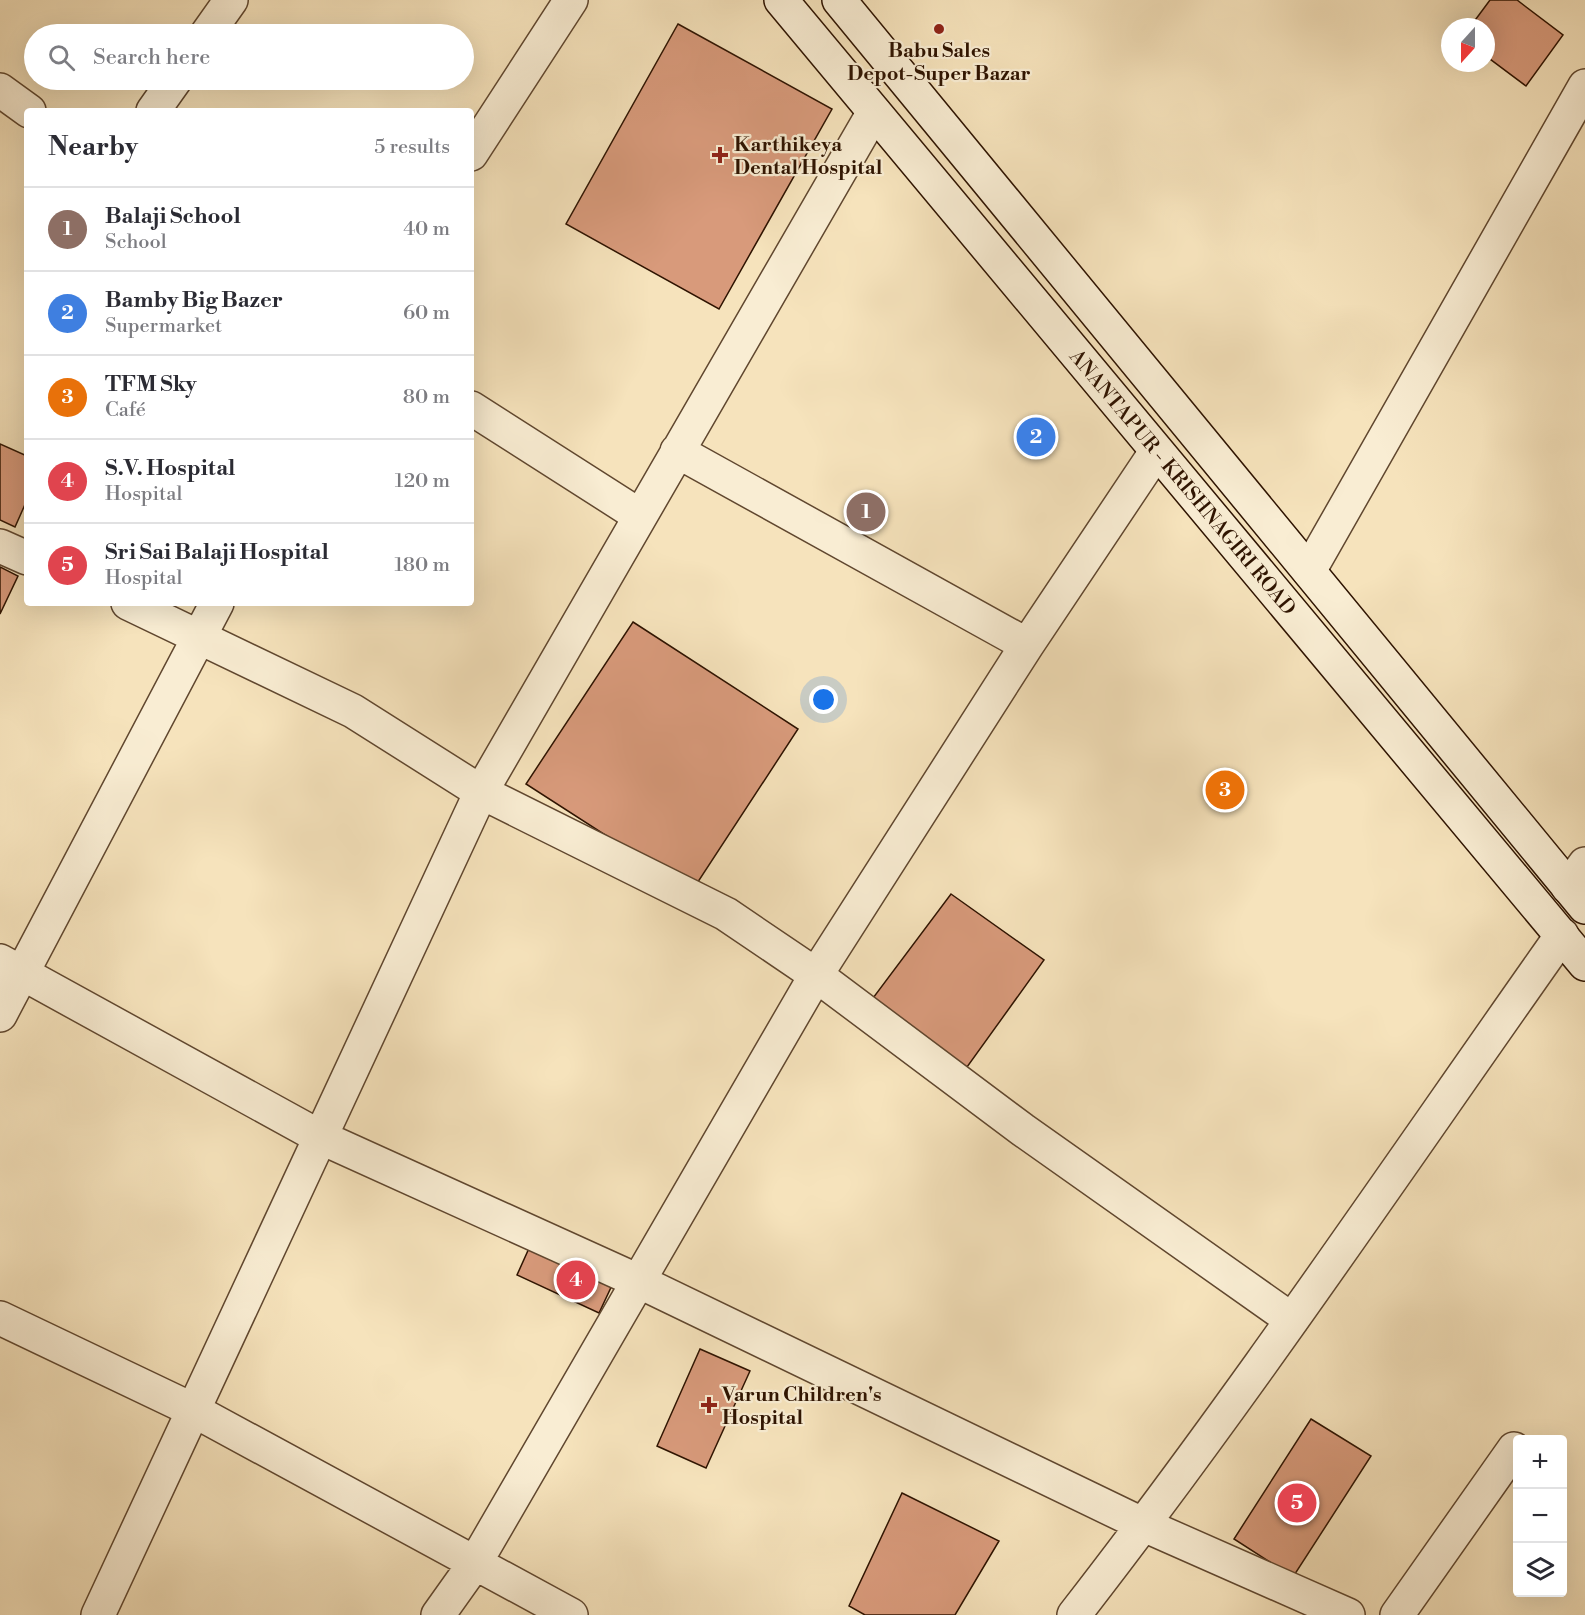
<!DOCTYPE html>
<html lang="en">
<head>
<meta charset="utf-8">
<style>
	:root { --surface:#fff; --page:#f2f2f3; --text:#2b2b33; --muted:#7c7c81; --line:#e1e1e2; --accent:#8f2418 }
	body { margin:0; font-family:"Libre Bodoni",serif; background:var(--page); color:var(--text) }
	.controls { position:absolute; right:18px; bottom:18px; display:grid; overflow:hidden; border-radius:6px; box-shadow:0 6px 24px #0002 }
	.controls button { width:54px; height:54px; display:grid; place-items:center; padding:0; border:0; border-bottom:2px solid var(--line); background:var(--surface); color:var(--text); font:30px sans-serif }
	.compass { position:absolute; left:1441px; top:18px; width:54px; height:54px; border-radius:50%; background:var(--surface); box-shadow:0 6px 24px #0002; rotate:201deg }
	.you { position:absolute; left:824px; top:700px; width:21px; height:21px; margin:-15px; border:4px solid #fff; border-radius:50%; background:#1a73e8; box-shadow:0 0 0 9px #1a73e833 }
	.badge { display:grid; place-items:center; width:39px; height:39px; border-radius:50%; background:var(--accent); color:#fff; font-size:20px; font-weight:700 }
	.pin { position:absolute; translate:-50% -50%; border:3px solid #fff; box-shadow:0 2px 6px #0006 }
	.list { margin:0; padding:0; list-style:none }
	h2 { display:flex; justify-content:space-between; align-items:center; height:78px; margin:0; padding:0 24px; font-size:26px }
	h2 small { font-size:20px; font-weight:400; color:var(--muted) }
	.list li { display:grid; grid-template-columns:39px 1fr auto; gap:18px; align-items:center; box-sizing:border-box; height:84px; padding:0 24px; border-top:2px solid var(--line) }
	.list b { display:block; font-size:22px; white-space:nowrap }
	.list p { margin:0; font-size:20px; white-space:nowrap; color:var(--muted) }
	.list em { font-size:20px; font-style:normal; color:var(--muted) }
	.icon { flex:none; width:33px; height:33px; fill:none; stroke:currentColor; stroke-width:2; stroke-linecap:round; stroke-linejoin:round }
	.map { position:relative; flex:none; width:1585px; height:1615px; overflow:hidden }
	.search { position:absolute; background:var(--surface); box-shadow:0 6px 24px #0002; left:24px; top:24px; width:450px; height:66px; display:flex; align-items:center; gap:15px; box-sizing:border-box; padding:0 21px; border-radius:33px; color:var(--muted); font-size:22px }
	.panel { position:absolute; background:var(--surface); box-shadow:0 6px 24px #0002; left:24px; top:108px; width:450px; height:498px; border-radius:6px }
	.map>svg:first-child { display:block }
	.building { fill:#d89a7b; stroke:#2e1300; stroke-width:1.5 }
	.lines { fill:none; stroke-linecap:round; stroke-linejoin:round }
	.minor-casing { stroke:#60472f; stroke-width:36 }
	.secondary-casing { stroke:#2e1300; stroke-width:36 }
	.minor { stroke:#f9edd3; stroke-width:33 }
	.secondary { stroke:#f9edd3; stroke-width:33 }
	.poi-dot { fill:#8f2418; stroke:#f9edd3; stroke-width:2 }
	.labels { text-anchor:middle; stroke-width:4.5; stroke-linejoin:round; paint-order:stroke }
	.poi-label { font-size:20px; font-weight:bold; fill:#2e1300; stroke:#f9edd3; text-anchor:start }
	.street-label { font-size:20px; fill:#2e1300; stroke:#f9edd3 }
</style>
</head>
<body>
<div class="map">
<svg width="1585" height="1615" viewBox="0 0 1585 1615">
	<rect width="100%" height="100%" fill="#f6e3bc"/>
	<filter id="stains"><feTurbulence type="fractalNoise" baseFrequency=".00333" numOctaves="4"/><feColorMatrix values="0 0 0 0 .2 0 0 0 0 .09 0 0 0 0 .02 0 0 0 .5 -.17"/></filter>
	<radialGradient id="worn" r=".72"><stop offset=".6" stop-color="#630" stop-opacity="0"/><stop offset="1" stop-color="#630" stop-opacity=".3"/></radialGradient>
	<path class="building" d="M1490,0H1517L1563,35L1526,86L1486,56V27H1470Z
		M678,24L832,109L719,309L566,224Z
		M0,444L27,456V500L15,527L0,520Z
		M0,567L18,576L0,614Z
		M633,622L798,729L692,891L526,784Z
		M951,894L1044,960L962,1074L870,1002Z
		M539,1226L622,1264L599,1313L517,1275Z
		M700,1349L750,1371L706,1468L657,1446Z
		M1311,1419L1371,1456L1293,1577L1234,1539Z
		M902,1493L999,1541L955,1615H865L849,1606Z"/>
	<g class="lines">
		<g class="minor-casing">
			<path id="minor" d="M207,34L231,0
				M0,90L29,111
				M153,111L175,80
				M471,154L571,0
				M471,408L640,516
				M677,451L1027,645
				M0,546L27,558
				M1309,571L1585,86
				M128,603L353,711L481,792L726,914L816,975L1023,1130L1292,1320
				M1568,887L1585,864
				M0,961L320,1137L638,1281L1144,1525L1348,1615
				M0,1015L217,603
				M0,1318L193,1410L571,1615
				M98,1615L481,792L874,112
				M438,1615L475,1563L816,975L1027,645L1156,452
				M1074,1615C1245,1395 1401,1163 1562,935
				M1397,1615L1514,1449"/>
		</g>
		<g class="secondary-casing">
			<path id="secondary" d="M781,0L1585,964
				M839,0L1585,907"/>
		</g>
		<use href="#minor" class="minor"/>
		<use href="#secondary" class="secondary"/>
	</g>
	<g class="poi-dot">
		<circle cx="939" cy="29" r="6"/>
		<path d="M717 146h6v6h6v6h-6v6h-6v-6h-6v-6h6z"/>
		<path d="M706 1396h6v6h6v6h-6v6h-6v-6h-6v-6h6z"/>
	</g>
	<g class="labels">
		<g class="poi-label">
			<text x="939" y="57" text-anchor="middle">Babu Sales<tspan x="939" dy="23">Depot-Super Bazar</tspan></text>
			<text x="734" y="151">Karthikeya<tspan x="734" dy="23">Dental Hospital</tspan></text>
			<text x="722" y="1401">Varun Children's<tspan x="722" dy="23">Hospital</tspan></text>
		</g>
		<g class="street-label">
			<text transform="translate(1183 482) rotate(50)" y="7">ANANTAPUR - KRISHNAGIRI ROAD</text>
		</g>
	</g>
	<rect width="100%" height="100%" filter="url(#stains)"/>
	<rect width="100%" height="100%" fill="url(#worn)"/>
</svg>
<div class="controls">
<button>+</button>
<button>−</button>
<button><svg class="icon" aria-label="layers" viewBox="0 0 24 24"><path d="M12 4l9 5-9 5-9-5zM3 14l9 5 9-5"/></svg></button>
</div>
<svg class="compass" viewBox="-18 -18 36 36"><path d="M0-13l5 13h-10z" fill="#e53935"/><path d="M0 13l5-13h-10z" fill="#7c7c81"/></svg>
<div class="you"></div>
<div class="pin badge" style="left:866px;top:512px;background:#8d6e63">1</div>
<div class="pin badge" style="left:1036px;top:437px;background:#3f7fe0">2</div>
<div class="pin badge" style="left:1225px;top:790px;background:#e8710a">3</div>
<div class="pin badge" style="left:576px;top:1280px;background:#e0444e">4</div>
<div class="pin badge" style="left:1297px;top:1503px;background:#e0444e">5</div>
<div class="search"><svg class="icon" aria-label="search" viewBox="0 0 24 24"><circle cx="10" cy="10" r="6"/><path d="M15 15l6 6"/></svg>Search here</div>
<section class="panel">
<h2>Nearby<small>5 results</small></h2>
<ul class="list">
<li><span class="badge" style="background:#8d6e63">1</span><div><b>Balaji School</b><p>School</p></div><em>40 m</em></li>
<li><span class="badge" style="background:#3f7fe0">2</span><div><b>Bamby Big Bazer</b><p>Supermarket</p></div><em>60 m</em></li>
<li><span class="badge" style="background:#e8710a">3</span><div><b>TFM Sky</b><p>Café</p></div><em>80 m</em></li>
<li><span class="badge" style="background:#e0444e">4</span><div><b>S.V. Hospital</b><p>Hospital</p></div><em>120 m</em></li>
<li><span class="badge" style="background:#e0444e">5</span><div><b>Sri Sai Balaji Hospital</b><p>Hospital</p></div><em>180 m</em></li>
</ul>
</section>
</div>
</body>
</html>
